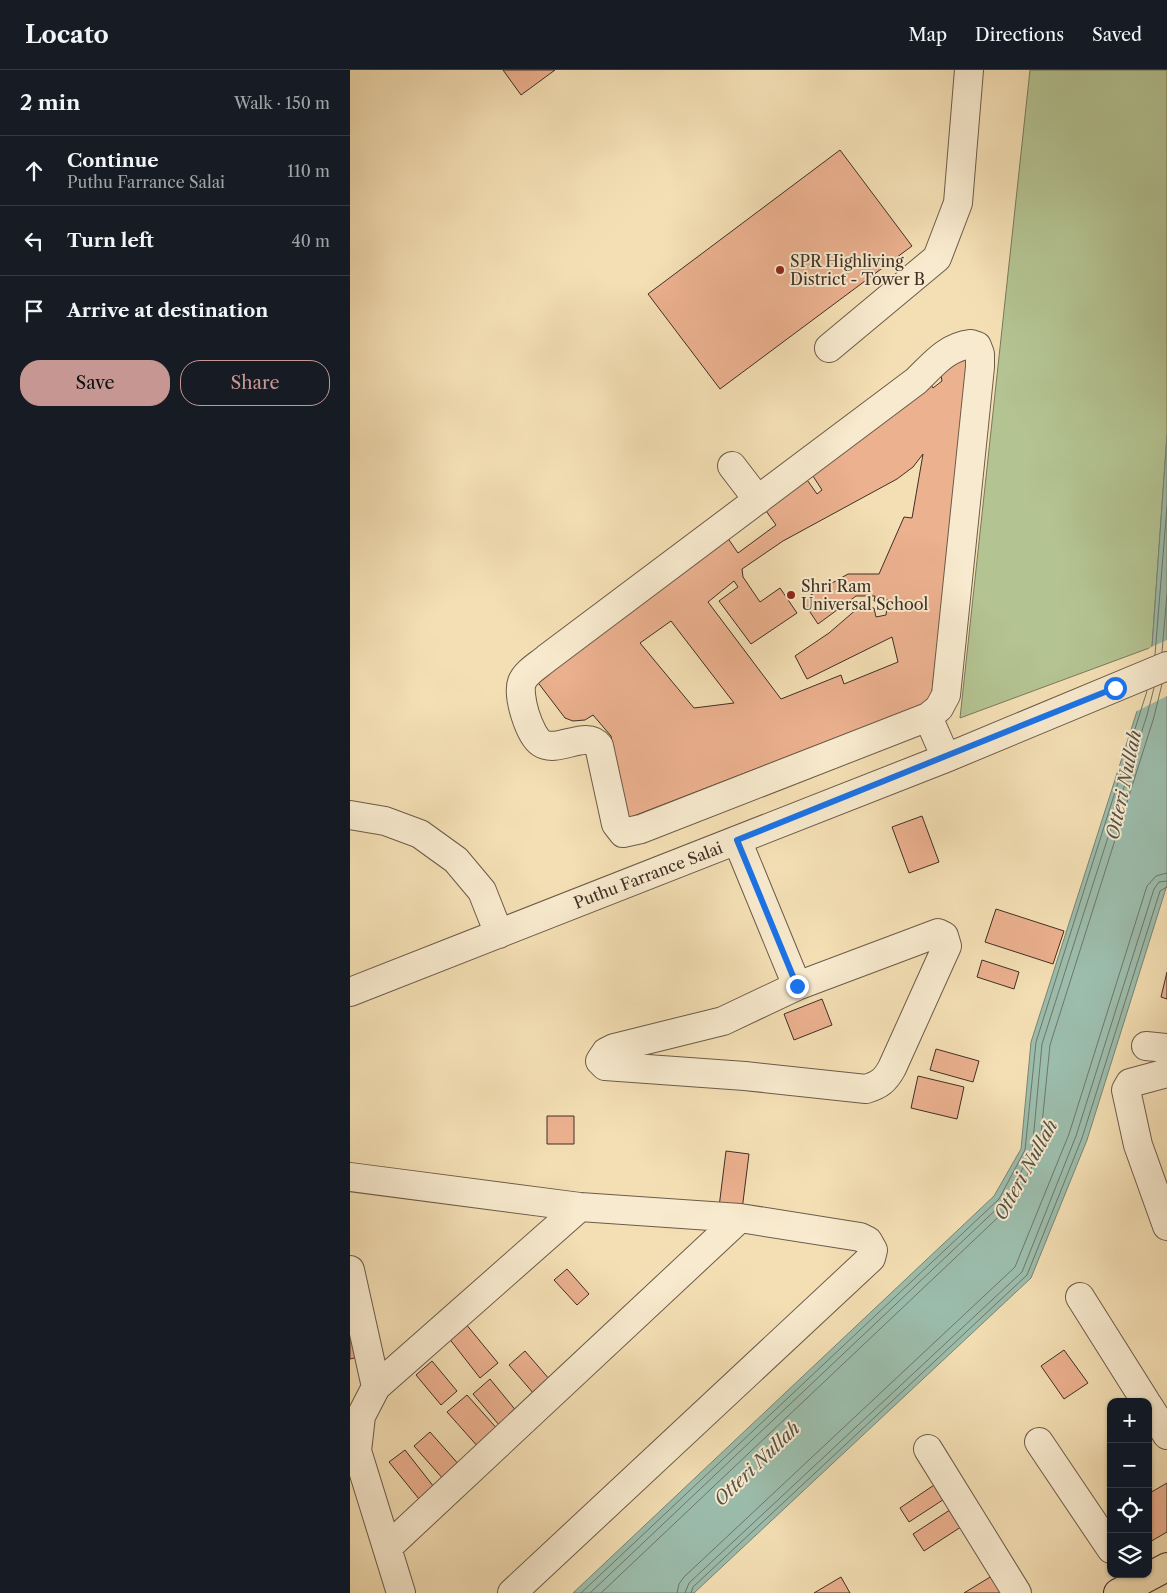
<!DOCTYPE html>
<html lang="en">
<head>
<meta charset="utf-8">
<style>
	:root { --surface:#171b24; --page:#20242c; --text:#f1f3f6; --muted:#9ea1a6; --line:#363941; --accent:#c59692 }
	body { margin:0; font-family:"Libre Caslon Text",serif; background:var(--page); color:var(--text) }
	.controls { position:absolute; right:15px; bottom:15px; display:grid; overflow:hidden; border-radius:10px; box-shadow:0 1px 4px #0004 }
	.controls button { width:45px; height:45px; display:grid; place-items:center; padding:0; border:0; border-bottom:1px solid var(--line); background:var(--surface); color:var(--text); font:25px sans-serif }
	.stop { position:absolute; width:15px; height:15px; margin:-11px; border:4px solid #1a73e8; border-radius:50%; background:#fff }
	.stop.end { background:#1a73e8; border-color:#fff; box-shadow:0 1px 5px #0008 }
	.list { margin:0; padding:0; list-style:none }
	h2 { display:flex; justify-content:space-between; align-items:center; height:65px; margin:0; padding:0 20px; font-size:21px }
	h2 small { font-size:16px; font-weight:400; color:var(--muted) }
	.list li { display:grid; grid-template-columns:32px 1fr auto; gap:15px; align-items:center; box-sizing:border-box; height:70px; padding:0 20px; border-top:1px solid var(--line) }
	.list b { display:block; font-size:19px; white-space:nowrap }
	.list p { margin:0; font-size:16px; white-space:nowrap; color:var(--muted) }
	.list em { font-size:16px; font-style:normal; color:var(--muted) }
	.actions { display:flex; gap:10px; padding:15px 20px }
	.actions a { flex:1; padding:11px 0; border:1px solid var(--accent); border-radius:20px; text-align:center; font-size:18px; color:var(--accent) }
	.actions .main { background:var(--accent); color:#111 }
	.icon { flex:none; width:28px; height:28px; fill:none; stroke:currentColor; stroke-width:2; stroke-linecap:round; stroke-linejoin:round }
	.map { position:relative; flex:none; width:817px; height:1523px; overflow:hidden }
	header { display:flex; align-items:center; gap:30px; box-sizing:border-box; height:70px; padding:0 25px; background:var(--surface); border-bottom:1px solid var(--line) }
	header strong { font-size:24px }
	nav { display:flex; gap:28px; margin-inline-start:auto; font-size:18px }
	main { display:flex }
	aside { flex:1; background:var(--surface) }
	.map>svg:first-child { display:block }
	.green { fill:#b4c392; stroke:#7a795c }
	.water { fill:#9cbdac; stroke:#778476 }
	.pier { fill:#f4dfb4 }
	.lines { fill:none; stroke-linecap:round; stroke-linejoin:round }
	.shore { stroke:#6e7669; stroke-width:1 }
	.building { fill:#ecb18f; stroke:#3f2f26; fill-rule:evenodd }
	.minor-casing { stroke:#6c5b4a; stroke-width:30 }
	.major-casing { stroke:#3f2f26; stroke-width:30 }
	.minor { stroke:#f8eace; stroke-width:28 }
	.major { stroke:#f4dfb4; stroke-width:28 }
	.route { stroke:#1a73e8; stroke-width:6 }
	.poi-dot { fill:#8f2418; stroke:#f8eace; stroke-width:2 }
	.labels { text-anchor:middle; stroke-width:4; stroke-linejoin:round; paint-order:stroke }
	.poi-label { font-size:16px; fill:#3f2f26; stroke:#f8eace; text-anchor:start }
	.street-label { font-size:16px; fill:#3f2f26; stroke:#f8eace }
	.water-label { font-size:18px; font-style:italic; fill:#565248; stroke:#f8eace }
</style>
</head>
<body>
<header>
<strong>Locato</strong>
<nav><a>Map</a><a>Directions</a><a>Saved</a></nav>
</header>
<main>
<aside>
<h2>2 min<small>Walk · 150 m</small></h2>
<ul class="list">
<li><svg class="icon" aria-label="ahead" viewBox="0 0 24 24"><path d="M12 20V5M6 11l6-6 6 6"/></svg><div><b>Continue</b><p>Puthu Farrance Salai</p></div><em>110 m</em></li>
<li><svg class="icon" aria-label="left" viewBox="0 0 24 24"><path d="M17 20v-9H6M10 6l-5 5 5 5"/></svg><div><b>Turn left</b></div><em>40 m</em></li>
<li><svg class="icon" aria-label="arrive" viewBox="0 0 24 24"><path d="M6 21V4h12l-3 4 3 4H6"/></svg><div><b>Arrive at destination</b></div></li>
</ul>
<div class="actions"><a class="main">Save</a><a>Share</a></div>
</aside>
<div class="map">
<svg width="817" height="1523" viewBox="0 0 817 1523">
	<rect width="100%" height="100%" fill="#f4dfb4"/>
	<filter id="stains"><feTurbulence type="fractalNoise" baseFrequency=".004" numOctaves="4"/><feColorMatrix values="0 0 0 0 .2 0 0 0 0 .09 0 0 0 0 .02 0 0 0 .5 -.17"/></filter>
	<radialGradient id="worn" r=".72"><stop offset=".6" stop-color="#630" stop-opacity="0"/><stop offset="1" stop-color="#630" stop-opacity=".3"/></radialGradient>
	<path class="green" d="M680,0H817V365L802,577L610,648Z"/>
	<path class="water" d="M817,365V815L737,1070L681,1208L344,1523H223L644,1126L671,1079L681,972L787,641L802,577Z"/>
	<path class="pier" d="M817,570V626L783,643L799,578Z"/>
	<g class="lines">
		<path class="shore" d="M812,582L817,524
			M805,585L817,436
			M231,1523L649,1129L675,1080L686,972L797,621
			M240,1523L654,1132L682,1082L692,974L797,645L804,618
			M251,1523L660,1136L689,1084L700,975L804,647L812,614
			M327,1523L329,1514L334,1507L665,1197L719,1064L797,816L806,806L817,803
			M335,1523L339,1513L672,1202L726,1066L804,819L809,812L817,811
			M341,1523L343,1517L677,1205L732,1068L810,821L817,817"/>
	</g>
	<path class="building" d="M153,0H205L171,25Z
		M490,80L562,176L370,319L298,224Z
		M621,283L581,631L276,749L261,666L243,645L235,650L223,651L215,648L186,610L377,467L388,483L426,455L414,438L455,407L467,424L472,420L461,403L580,313L583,318L592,311L591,305ZM573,384L562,448L554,447L529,504H498L452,530L468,554L506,526H525L524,531L538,530L536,545L526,547L524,538H508L479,563L445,586L457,609L542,567L548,592L494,614L491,605L431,629L358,532L384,511L388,517L369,531L401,574L447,543L430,518L410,532L393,507L392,499L433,471L547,409L563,397ZM321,551L384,633L344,638L290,573Z
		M572,746L589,792L559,803L542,757Z
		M646,839L714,861L703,894L635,872Z
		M632,890L669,902L664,919L627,907Z
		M817,902V929L811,927Z
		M472,929L482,955L444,970L434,944Z
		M586,979L629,991L623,1012L580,1000Z
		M568,1006L614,1017L607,1049L561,1038Z
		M197,1046H224V1074H197Z
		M376,1081L399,1084L392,1140L369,1137Z
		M217,1199L239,1224L227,1235L204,1210Z
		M115,1253L148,1293L130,1308L98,1267Z
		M8,1264L13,1286L0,1289V1265Z
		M714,1280L738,1313L714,1329L691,1296Z
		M175,1281L200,1310L184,1324L159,1295Z
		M82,1291L107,1321L91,1335L66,1305Z
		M140,1309L172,1348L155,1362L123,1324Z
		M117,1325L150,1362L130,1379L97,1342Z
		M80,1362L111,1397L95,1411L64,1376Z
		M55,1380L84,1417L69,1429L39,1392Z
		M593,1409L602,1424L559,1452L550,1438Z
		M817,1413V1462L798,1473V1424Z
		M606,1436L617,1453L574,1481L563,1464Z
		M650,1501L664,1523H614Z
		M491,1507L500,1523H464Z"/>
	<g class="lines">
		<g class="minor-casing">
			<path id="minor" d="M621,274L627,276L630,284V297L596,625L589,638L578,647L291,759L273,763L266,754L249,676C236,659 208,684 191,673C179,665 167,625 172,612C176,602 189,595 197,588L566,311C583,295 596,277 621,274Z
				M479,278L587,188L608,133L619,0
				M382,396L408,430
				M578,647L596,688
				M0,745L35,751L70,764L106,790L132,821L149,864
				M387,770L447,916
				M588,863L594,866L597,876L542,998C535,1011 529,1015 516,1019L395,1006L255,996L250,991L256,982L264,978L373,951L447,916Z
				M0,922L596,688L817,596
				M796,976L817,978
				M817,1003L780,1013L776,1020L788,1075L817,1156
				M0,1107L230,1137L390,1148L510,1167L518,1171L523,1180L521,1188L162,1523
				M0,1200L26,1317L11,1346L7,1381L51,1523
				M730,1227L796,1332
				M26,1317L230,1137
				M798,1335L817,1365
				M689,1372L761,1479
				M578,1379L667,1523
				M38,1477L390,1148"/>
		</g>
		<g class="major-casing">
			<path id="major" d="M768,1523L817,1497"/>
		</g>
		<use href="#minor" class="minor"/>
		<use href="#major" class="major"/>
	</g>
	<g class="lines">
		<path class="route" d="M447,916L387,770L765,618"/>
	</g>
	<g class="poi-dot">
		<circle cx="430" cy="200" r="5"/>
		<circle cx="441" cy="525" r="5"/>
	</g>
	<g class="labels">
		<g class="poi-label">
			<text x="440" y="197">SPR Highliving<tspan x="440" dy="18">District - Tower B</tspan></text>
			<text x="451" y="522">Shri Ram<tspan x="451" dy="18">Universal School</tspan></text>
		</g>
		<g class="street-label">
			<text transform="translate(298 805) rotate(-21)" y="6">Puthu Farrance Salai</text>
		</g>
		<g class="water-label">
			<text transform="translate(774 715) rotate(-78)" y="6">Otteri Nullah</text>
			<text transform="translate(676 1100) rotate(-61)" y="6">Otteri Nullah</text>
			<text transform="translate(407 1394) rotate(-44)" y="6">Otteri Nullah</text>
		</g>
	</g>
	<rect width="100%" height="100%" filter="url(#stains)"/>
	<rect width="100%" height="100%" fill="url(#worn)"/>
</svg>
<div class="controls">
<button>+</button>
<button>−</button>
<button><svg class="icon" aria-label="locate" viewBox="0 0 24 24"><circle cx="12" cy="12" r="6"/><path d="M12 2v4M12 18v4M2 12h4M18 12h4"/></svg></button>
<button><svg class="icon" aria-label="layers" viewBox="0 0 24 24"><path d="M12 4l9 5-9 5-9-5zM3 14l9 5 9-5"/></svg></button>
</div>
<div class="stop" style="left:765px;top:618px"></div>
<div class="stop end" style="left:447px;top:916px"></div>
</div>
</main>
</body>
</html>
